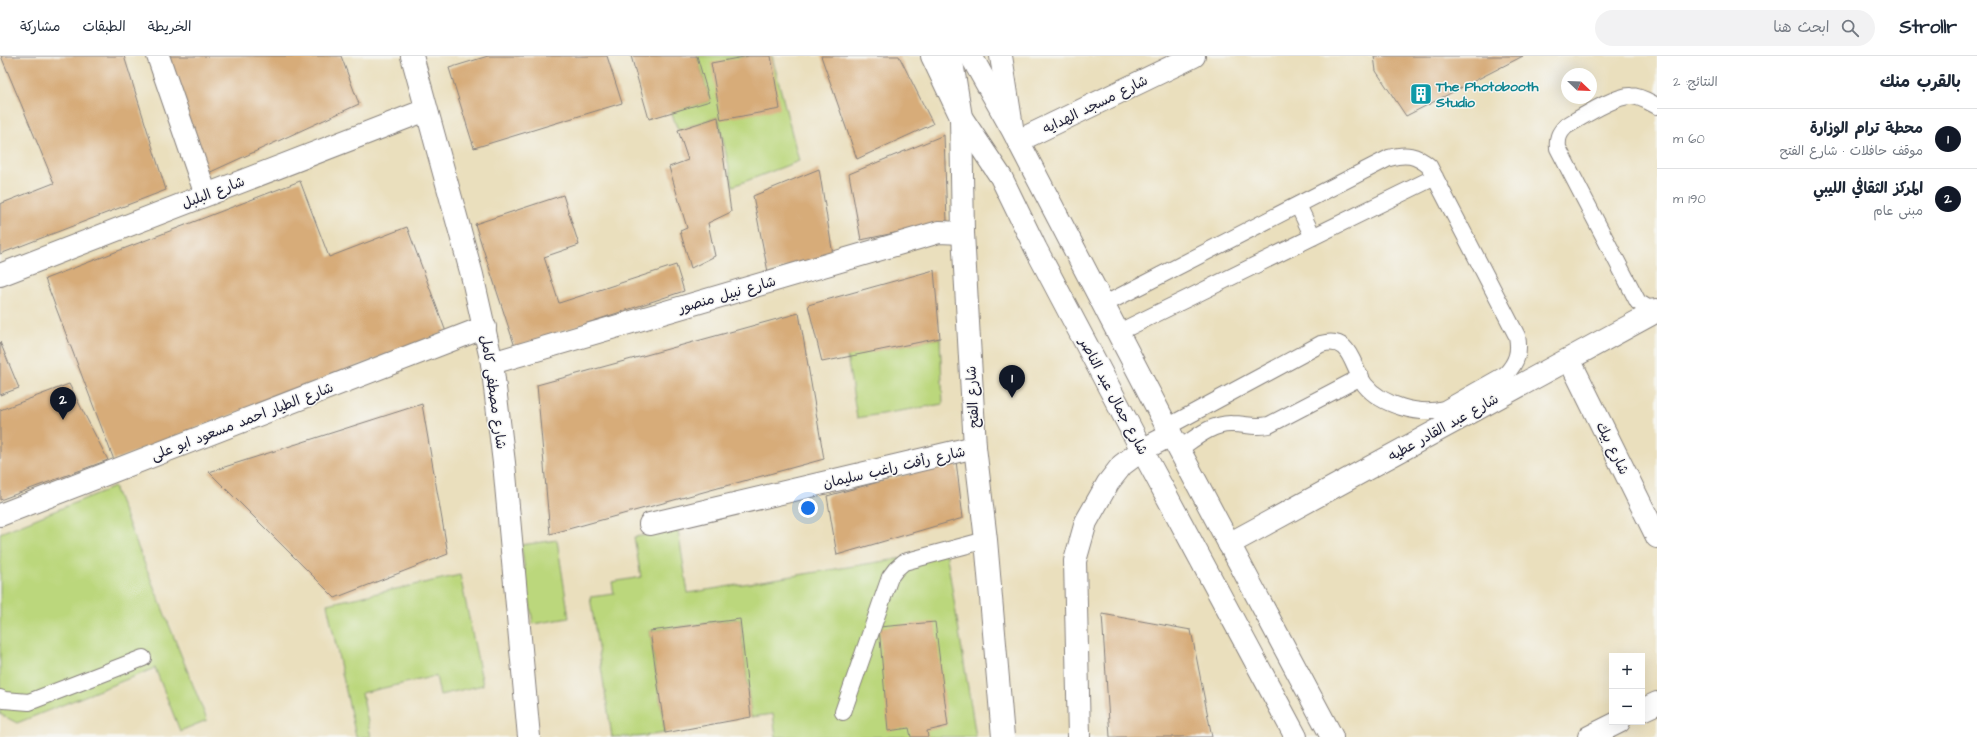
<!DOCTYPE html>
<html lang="ar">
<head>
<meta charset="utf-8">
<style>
	:root { --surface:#fff; --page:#f2f2f3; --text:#1f2937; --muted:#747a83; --line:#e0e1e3; --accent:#111827 }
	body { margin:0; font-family:"Architects Daughter","Playpen Sans Arabic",sans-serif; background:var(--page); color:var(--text); direction:rtl }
	.controls { position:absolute; right:12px; bottom:12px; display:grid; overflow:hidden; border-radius:0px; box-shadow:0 4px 16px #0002 }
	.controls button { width:36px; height:36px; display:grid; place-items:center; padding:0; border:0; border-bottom:1px solid var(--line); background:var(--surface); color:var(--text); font:20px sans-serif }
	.compass { position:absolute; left:1561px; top:12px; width:36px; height:36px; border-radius:50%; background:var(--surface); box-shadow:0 4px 16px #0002; rotate:113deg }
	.you { position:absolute; left:808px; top:452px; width:14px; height:14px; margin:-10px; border:3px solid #fff; border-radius:50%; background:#1a73e8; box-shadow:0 0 0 6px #1a73e833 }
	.badge { display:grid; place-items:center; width:26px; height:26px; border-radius:50%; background:var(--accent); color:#fff; font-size:13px; font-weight:700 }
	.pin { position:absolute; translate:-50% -33px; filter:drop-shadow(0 1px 2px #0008) }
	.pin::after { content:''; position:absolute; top:21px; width:14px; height:12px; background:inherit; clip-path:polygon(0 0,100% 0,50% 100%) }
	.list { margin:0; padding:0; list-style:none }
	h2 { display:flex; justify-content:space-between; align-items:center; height:52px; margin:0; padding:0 16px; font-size:17px }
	h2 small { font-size:13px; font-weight:400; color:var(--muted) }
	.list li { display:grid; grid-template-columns:26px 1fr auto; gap:12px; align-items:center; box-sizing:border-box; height:60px; padding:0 16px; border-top:1px solid var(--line) }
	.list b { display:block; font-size:15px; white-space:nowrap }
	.list p { margin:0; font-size:13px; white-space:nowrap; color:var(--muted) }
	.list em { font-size:13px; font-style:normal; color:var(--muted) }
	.icon { flex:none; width:22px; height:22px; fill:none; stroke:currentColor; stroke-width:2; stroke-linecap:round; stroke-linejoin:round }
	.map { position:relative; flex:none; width:1657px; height:681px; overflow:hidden; direction:ltr }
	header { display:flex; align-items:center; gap:24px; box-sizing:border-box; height:56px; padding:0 20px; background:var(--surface); border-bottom:1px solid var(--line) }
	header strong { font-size:19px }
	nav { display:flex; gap:22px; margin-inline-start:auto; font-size:14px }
	.search { width:280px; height:36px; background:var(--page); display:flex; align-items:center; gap:10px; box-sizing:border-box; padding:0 14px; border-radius:22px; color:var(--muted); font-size:15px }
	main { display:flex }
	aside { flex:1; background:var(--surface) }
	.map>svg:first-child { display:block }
	.park { fill:#bbd77c; stroke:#6e7c5c }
	.building { fill:#d7ac79 }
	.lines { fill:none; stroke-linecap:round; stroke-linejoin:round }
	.service-casing { stroke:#86807c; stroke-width:18 }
	.minor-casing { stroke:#86807c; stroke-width:24 }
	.tertiary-casing { stroke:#86807c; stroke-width:24 }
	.secondary-casing { stroke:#86807c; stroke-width:24 }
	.primary-casing { stroke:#86807c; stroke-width:24 }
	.service { stroke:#fff; stroke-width:16 }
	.minor { stroke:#fff; stroke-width:22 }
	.tertiary { stroke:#fff; stroke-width:22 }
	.secondary { stroke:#fff; stroke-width:22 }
	.primary { stroke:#fff; stroke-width:22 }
	.labels { text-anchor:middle; stroke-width:3; stroke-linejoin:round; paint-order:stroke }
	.culture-label { font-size:14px; font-weight:bold; fill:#0d838f; stroke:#f6f6f2; text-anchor:start }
	.street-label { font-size:14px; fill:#22223b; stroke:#f6f6f2 }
</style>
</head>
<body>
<header>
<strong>Strollr</strong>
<div class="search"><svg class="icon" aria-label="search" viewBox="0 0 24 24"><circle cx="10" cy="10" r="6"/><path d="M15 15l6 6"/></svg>ابحث هنا</div>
<nav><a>الخريطة</a><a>الطبقات</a><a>مشاركة</a></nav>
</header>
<main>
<aside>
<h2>بالقرب منك<small>النتائج: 2</small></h2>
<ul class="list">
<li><span class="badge">1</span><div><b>محطة ترام الوزارة</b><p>موقف حافلات · شارع الفتح</p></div><em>60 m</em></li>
<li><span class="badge">2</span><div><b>المركز الثقافي الليبي</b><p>مبنى عام</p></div><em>190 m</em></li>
</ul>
</aside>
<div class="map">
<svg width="1657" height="681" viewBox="0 0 1657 681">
	<rect width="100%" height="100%" fill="#f6f6f2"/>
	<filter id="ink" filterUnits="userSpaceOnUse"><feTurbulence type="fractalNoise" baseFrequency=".025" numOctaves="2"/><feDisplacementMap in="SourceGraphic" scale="8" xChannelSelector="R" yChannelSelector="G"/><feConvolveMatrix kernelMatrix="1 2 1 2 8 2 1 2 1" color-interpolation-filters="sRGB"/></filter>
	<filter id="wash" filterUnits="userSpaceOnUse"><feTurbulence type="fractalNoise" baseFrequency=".012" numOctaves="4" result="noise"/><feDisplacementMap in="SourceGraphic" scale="16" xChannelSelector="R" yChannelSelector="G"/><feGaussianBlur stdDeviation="0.9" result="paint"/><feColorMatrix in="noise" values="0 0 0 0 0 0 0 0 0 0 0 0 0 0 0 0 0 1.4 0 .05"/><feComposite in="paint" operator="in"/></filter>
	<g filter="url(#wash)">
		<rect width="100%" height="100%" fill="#eadfbd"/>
		<path class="park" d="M697,0H772L799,105L733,130L718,61L678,74L671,56L710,45Z
			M940,282L943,348L857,362L847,300Z
			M114,431L207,664L180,675L155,612L17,667L0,658V477Z
			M678,474L688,537L946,495L976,681H776L773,658L751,661L740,563L650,575L665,677L638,681H612L590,541L614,538L612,526L641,521L634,481Z
			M557,484L569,562L533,568L521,489Z
			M460,519L483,629L440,639L436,620L362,637L371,681H356L327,548Z"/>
		<g id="blocks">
			<path class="building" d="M1,0H124L166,134L0,198V148L54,127Z
				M163,0H341L359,48L204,119Z
				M488,0H607L622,47L474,92L449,12Z
				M631,0H697L710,45L649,63Z
				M749,0H771L780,53L721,64L711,7Z
				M821,0H899L933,68L857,103Z
				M1374,0H1523L1406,60L1376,15Z
				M718,61L731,156L708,167L715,200L691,212L680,175L687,172L669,111L688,104L678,74Z
				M944,79L947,166L861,184L849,118Z
				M819,113L833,199L768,216L753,140Z
				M300,125L329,201L407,171L446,276L114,404L45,223Z
				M563,139L579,189L544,201L559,247L676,209L684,235L515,291L475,168Z
				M934,214L940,282L822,306L808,249Z
				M799,257L824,403L550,478L537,329Z
				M0,286L19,332L0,339Z
				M69,328L108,404L0,444V354Z
				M422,348L448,498L335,542L209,416Z
				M956,405L963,462L837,499L827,440Z
				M1102,558L1191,574L1212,681H1110Z
				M740,563L751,661L665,677L650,575Z
				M935,566L948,670L927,675L928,681H911L909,672L888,675L879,571Z"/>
		</g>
	</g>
	<g filter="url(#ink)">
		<use href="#blocks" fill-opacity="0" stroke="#86807c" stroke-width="1"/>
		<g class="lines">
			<g class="service-casing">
				<path id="service" d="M1657,50C1649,46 1640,40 1631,40C1616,39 1580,62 1566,70C1559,77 1557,82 1558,92L1638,246L1648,252L1657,251
					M1298,149L1313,181
					M1103,249L1389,102C1406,97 1416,99 1429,110L1517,280C1520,296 1517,306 1506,318L1444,353C1420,360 1381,349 1365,329C1351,311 1352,279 1321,288L1167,371
					M1117,277L1435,121
					M1179,393C1194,383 1212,367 1232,368C1247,368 1252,372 1269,369L1361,321
					M0,642L4,644L29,646L143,602
					M843,656L890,521L896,513L904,506L986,484"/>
			</g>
			<g class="minor-casing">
				<path id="minor" d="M158,0L206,139
					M1018,85L1194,0
					M0,219L426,54
					M1569,303L1657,481
					M492,307L939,176L963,177
					M0,459L485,271
					M650,468L975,391
					M1229,488L1657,255
					M1642,654L1657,647
					M1589,681L1619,666"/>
			</g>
			<g class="tertiary-casing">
				<path id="tertiary" d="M951,0L961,61L963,177L975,391L986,484L1003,681
					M1001,0L1012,71
					M1079,681L1075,505L1086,466L1108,427L1122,409L1142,394L1171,379"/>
			</g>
			<g class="secondary-casing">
				<path id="secondary" d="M412,0L472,219L492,307L504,407L529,681"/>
			</g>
			<g class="primary-casing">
				<path id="primary" d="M932,0L961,61L1001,121L1036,193L1142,394L1296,681
					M971,0L1013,75L1167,371L1332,681"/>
			</g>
			<use href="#service" class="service"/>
			<use href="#minor" class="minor"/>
			<use href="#tertiary" class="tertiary"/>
			<use href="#secondary" class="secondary"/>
			<use href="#primary" class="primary"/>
		</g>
	</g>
	<defs>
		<g id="building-square" transform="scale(1.15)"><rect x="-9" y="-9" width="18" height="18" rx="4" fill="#0f9aa8" stroke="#f6f6f2"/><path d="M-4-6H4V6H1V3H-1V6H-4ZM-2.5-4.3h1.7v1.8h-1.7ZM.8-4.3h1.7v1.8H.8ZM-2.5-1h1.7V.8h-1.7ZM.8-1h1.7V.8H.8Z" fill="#fff"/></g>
	</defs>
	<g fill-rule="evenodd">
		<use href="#building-square" x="1421" y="38"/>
	</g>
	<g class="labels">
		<g class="culture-label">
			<text x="1436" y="35">The Photobooth<tspan x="1436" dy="16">Studio</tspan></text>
		</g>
		<g class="street-label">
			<text transform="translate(1095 48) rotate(-26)" y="5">شارع مسجد الهدايه</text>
			<text transform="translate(213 136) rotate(-21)" y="5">شارع البلبل</text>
			<text transform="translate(727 238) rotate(-16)" y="5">شارع نبيل منصور</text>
			<text transform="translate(494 336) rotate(82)" y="5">شارع مصطفى كامل</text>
			<text transform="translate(1114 340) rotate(62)" y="5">شارع جمال عبد الناصر</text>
			<text transform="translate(972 341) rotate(-93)" y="5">شارع الفتح</text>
			<text transform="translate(242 365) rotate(-21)" y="5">شارع الطيار احمد مسعود ابو على</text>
			<text transform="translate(1443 371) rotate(-29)" y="5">شارع عبد القادر عطيه</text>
			<text transform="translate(1613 392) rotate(64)" y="5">شارع بيك</text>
			<text transform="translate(894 411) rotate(-13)" y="5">شارع رأفت راغب سليمان</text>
		</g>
	</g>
</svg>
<div class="controls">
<button>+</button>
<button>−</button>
</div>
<svg class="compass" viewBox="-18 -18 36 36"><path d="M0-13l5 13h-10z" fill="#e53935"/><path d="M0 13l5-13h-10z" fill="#747a83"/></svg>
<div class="you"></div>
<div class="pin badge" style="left:1012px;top:342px">1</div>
<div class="pin badge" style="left:63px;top:364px">2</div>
</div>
</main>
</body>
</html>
